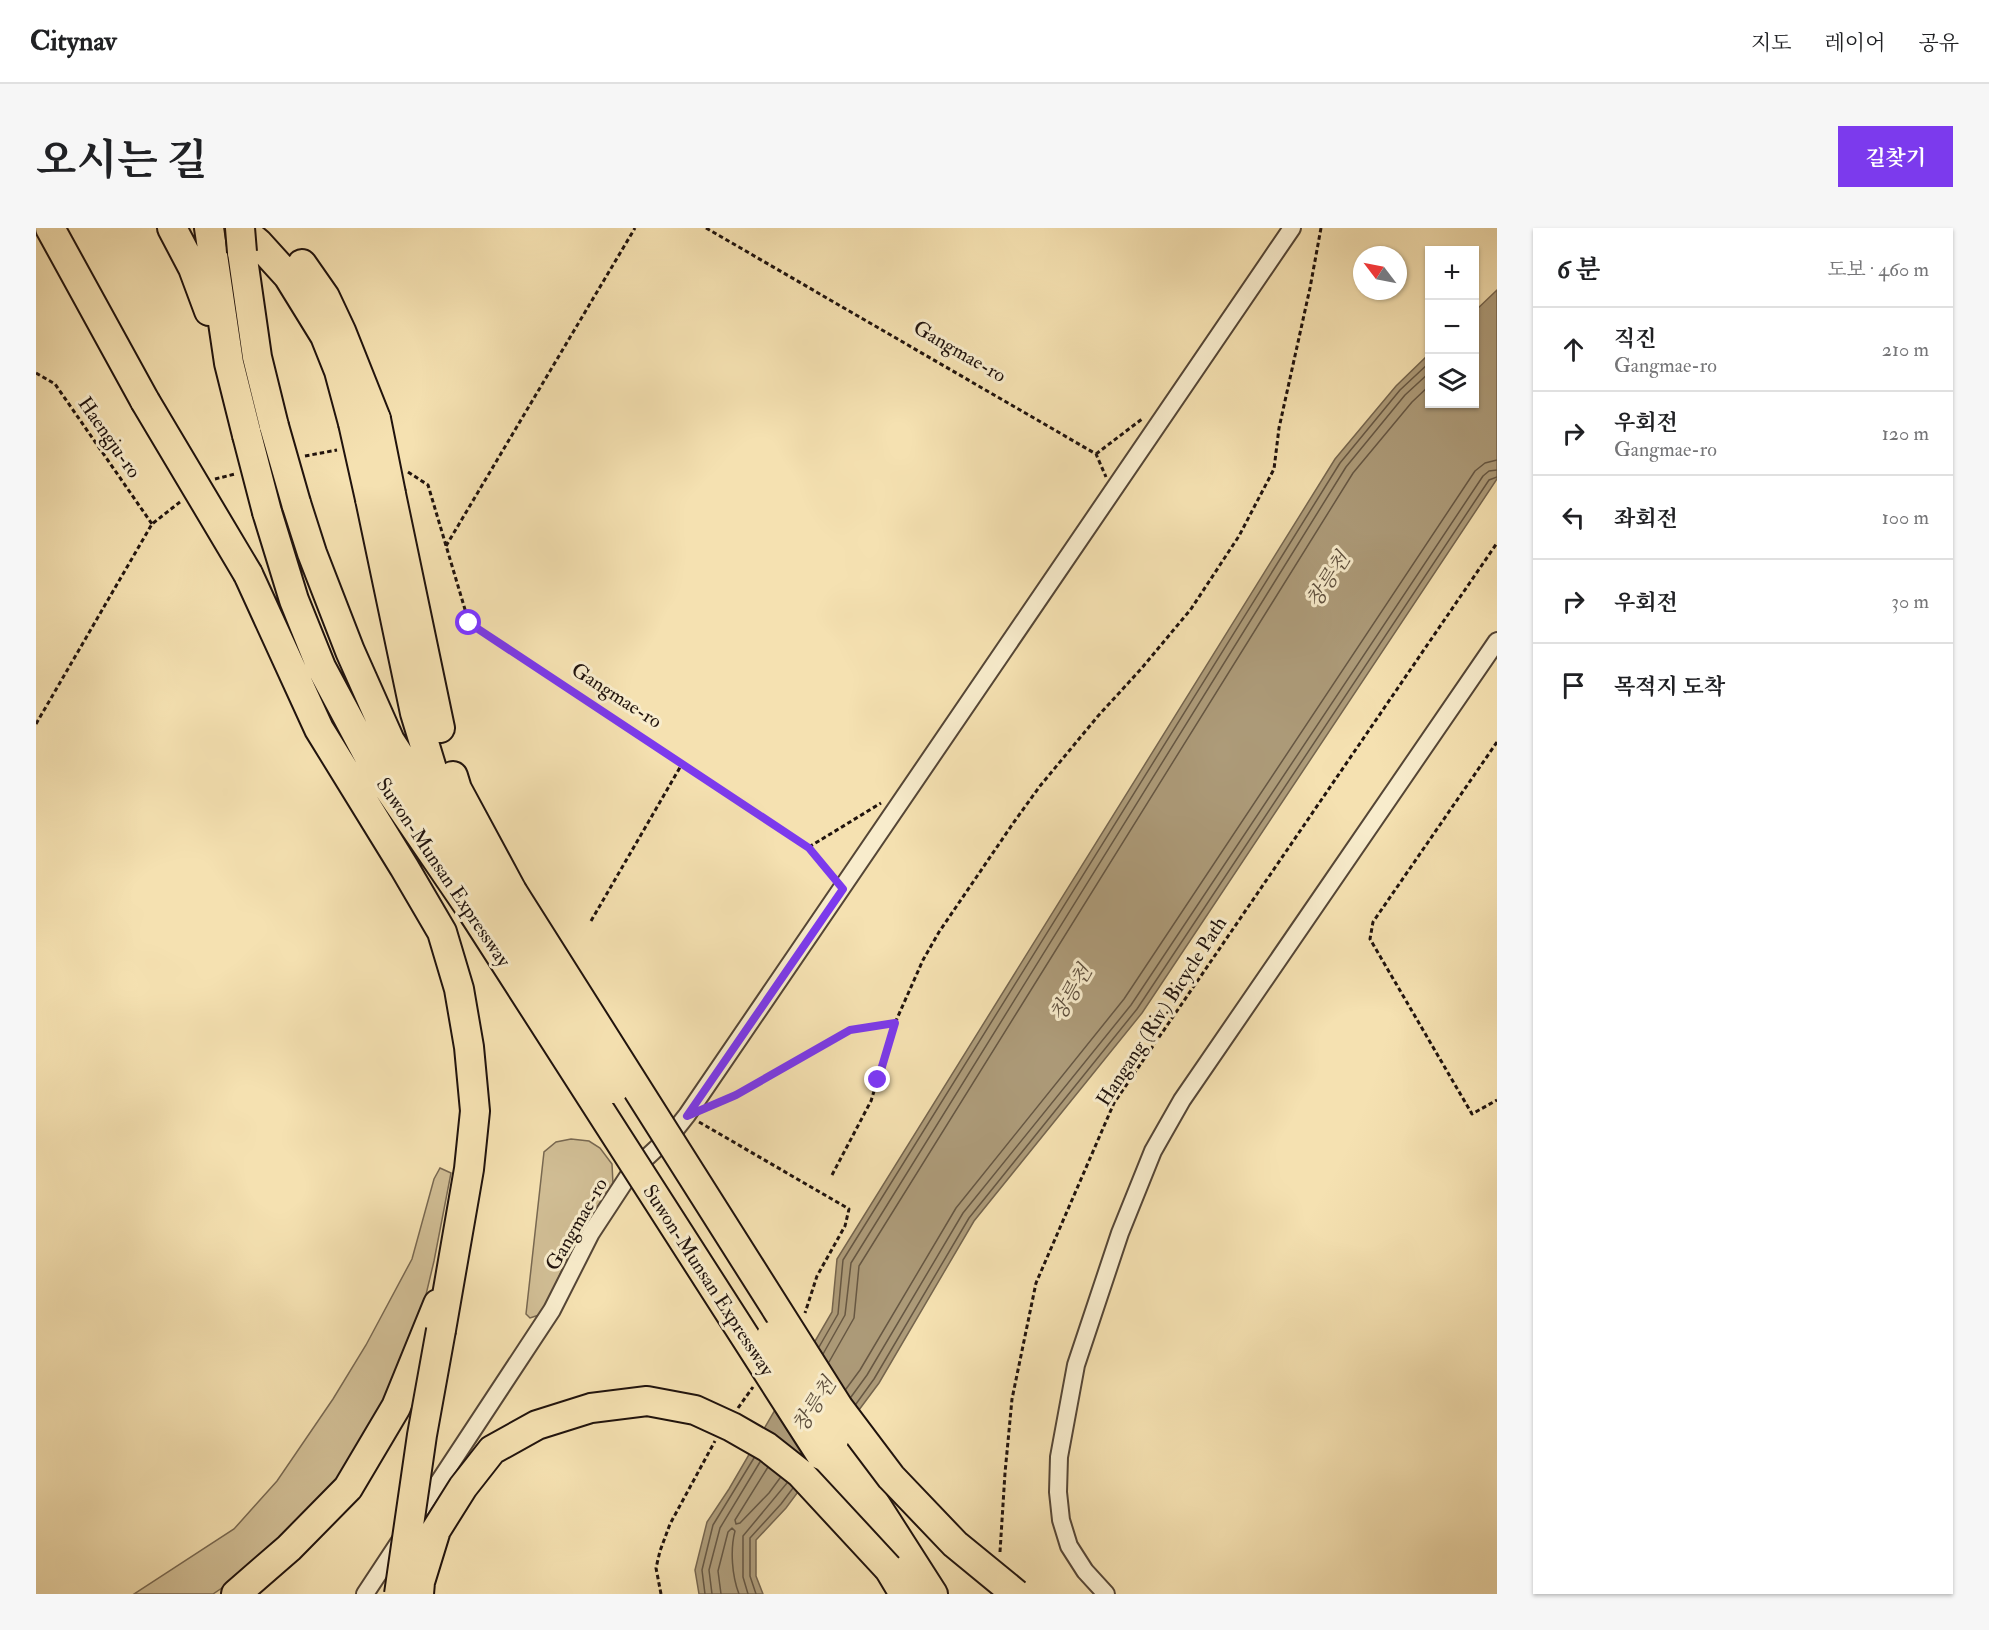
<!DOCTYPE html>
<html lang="ko">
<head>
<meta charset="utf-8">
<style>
	:root { --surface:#fff; --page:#f6f6f6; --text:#202124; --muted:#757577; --line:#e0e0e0; --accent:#7c3aed }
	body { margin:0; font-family:"IM FELL Double Pica","Noto Serif KR",serif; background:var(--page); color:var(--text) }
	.controls { position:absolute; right:18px; top:18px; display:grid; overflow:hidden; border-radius:0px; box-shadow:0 2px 4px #0004 }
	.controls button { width:54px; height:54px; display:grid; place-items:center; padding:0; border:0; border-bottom:2px solid var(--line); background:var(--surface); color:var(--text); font:30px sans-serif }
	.compass { position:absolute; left:1317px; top:18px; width:54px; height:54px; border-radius:50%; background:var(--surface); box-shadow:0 2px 4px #0004; rotate:302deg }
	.stop { position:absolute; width:18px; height:18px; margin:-14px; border:4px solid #7c3aed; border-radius:50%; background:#fff }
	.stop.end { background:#7c3aed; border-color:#fff; box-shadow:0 2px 6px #0008 }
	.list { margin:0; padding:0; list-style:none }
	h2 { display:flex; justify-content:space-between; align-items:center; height:78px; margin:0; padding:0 24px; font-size:26px }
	h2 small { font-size:20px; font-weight:400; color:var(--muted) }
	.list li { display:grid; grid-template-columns:39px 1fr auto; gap:18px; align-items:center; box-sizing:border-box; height:84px; padding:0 24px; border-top:2px solid var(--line) }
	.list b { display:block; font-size:22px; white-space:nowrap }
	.list p { margin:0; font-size:20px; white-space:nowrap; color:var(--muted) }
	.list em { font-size:20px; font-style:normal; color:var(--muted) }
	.icon { flex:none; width:33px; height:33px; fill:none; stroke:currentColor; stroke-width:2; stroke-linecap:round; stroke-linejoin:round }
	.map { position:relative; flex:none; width:1461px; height:1366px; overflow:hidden; border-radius:0px }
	header { display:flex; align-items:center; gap:36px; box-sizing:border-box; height:84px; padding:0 30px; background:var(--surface); border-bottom:2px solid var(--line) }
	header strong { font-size:28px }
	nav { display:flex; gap:33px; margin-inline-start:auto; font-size:21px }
	.intro { display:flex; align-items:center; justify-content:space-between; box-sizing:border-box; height:144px; padding:0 36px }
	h1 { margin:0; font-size:42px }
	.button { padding:15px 27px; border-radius:0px; background:var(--accent); color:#fff; font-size:21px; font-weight:700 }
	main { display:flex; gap:36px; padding:0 36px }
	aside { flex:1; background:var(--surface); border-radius:0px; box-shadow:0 2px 4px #0004 }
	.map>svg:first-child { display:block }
	.green { fill:#d1be95; stroke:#786851; stroke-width:1.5 }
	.water { fill:#ad9b79; stroke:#75654e; stroke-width:1.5 }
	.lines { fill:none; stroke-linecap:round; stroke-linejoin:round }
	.shore { stroke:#665743; stroke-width:1.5 }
	.street-casing { stroke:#554636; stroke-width:20 }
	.highway-casing { stroke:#20130d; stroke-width:32 }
	.path { stroke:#20130d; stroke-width:3; stroke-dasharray:4.5 3; stroke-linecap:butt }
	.street { stroke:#f8eccc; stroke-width:16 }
	.highway { stroke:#f5e1b1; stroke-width:28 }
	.highway-bridge-casing { stroke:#20130d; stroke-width:32; stroke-linecap:butt }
	.highway-bridge { stroke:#f5e1b1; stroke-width:28 }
	.route { stroke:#7c3aed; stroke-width:8 }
	.labels { text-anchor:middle; stroke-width:6; stroke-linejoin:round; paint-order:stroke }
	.street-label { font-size:20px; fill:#20130d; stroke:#f8eccc }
	.water-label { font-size:21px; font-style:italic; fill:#5f503e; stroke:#f8eccc }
</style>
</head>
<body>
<header>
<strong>Citynav</strong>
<nav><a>지도</a><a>레이어</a><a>공유</a></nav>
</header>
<div class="intro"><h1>오시는 길</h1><a class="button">길찾기</a></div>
<main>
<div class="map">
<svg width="1461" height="1366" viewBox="0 0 1461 1366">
	<rect width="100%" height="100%" fill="#f5e1b1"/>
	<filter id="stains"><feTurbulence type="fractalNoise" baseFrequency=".00333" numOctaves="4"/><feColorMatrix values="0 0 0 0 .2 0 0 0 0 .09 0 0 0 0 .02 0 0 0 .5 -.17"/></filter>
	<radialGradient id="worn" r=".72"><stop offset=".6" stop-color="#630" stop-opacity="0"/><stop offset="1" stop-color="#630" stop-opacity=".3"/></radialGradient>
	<path class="green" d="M535,911L553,913L564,920L576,936L577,956L570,972L527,1040L508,1081L503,1087L494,1090L490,1086L508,924L520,914Z
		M404,940L415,945L398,1033L383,1096L372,1129L309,1241L283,1274L208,1345L177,1366H98L198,1301L241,1253L297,1171L330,1117L376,1031L398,951Z"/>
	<path class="water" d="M1461,62V251L1106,785L938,993L843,1155L750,1280L720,1312V1348L727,1366H663L659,1342L671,1294L693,1261L796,1084L801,1031L1299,231L1360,158L1393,126L1394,176H1438L1439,83Z"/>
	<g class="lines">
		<path class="shore" d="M783,1119L802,1086L807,1032L1304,235L1364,162L1394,134
			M787,1126L809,1087L815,1035L1310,239L1369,167L1394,144
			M793,1134L818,1090L823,1038L1317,245L1376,174L1394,157
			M810,1161L824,1142L920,980L1088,771L1439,243L1449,235L1461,232
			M815,1169L831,1147L927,985L1095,777L1447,248L1453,243L1461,242
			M820,1176L838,1151L933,990L1101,781L1453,252L1461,249
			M732,1239L699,1292L700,1296L704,1295L733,1265L744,1250
			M669,1366L666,1342L677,1297L718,1230
			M676,1366L673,1342L684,1300L724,1234
			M685,1366L682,1343L692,1304L696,1300L699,1303C694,1322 696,1348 703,1366
			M712,1366L707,1349V1308L751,1255
			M720,1366L714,1348V1310L745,1276L757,1260"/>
		<g class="street-casing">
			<path id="street" d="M329,1366L516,1082L555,1005L595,944L636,906L651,887L1256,0
				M1070,1366L1049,1343L1033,1318L1025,1292L1022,1264L1023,1229L1040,1137L1084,1005L1117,923L1146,872L1461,413"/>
		</g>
		<g class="highway-casing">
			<path id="highway" d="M14,0L109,173
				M136,0L157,40L173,83
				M173,0L193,135L211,207
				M204,0L222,15L252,48L289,108L303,143L317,195
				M206,24L221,129L238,198
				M266,36L289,69L305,103L340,191
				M355,266L404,500
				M334,271L379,485L400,554L413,579
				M260,275L276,325L314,423L354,513L458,673
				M231,284L258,372L285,439L340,542L438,686
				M212,346L283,501L368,639L406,704L423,761L433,819L439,883L433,941L405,1102
				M417,548L421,561L476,663
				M801,1216L897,1366
				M785,1227L868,1366
				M200,1366L253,1320L312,1260L360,1179L402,1076"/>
		</g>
		<path class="path" d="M670,0L1060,226L1070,249
			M0,145L19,156L116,296
			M1060,226L1106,191
			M269,228L301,222
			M372,244L392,257L433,395L773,619L796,648
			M179,251L199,246
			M410,318L599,0
			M0,496L116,296L144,274
			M1461,514L1337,694L1334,711L1436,886L1461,872
			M773,619L845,575
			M555,693L646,536
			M677,877L700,867L814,802L859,795L887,732L903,704L978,594L1004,558L1062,488L1105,441L1155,381L1203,308L1238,241L1243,200L1274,60L1285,0
			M663,894L813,981L809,998L781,1048L769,1085
			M796,947L835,873L859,795
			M702,1180L717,1159
			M964,1324L969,1245L976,1171L1000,1055L1078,875L1461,315
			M625,1366L620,1340L624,1323L634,1296L679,1213"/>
		<use href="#street" class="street"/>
		<use href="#highway" class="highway"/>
		<g class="highway-bridge-casing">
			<path id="highway-bridge" d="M204,0L206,24
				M109,173L212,346
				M340,191L355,266
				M317,195L334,271
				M238,198L260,275
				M211,207L231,284
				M476,663L803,1180L855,1249L919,1316L980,1366
				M458,673L578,861
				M438,686L785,1227
				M735,1108L798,1212
				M363,1366L386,1207L405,1102
				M383,1366L384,1354L400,1302L427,1259L456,1222L501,1197L555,1180L611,1173L659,1182L696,1199L731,1219L764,1245L852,1340"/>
		</g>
		<use href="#highway-bridge" class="highway-bridge"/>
	</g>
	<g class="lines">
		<path class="route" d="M433,395L773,620L807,661L651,888L700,867L814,802L859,795L842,852"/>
	</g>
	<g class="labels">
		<g class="street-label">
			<text transform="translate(924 123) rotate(30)" y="7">Gangmae-ro</text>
			<text transform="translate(74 209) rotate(55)" y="7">Haengju-ro</text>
			<text transform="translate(581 467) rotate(33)" y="7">Gangmae-ro</text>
			<text transform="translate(408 644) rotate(56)" y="7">Suwon-Munsan Expressway</text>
			<text transform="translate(1125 783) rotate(-57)" y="7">Hangang (Riv.) Bicycle Path</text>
			<text transform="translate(540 996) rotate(-60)" y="7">Gangmae-ro</text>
			<text transform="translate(673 1052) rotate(57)" y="7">Suwon-Munsan Expressway</text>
		</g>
		<g class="water-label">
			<text transform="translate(1292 352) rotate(-57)" y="7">창릉천</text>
			<text transform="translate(1035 765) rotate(-60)" y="7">창릉천</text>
			<text transform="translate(778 1177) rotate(-57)" y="7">창릉천</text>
		</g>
	</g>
	<rect width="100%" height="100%" filter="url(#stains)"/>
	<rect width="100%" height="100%" fill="url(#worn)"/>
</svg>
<div class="controls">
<button>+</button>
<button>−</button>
<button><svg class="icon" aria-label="layers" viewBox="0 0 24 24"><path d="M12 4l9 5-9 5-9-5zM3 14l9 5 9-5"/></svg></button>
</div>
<svg class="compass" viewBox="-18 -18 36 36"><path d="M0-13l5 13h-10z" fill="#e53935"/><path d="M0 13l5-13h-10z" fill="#757577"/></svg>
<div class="stop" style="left:433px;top:395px"></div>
<div class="stop end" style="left:842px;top:852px"></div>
</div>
<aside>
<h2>6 분<small>도보 · 460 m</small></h2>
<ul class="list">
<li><svg class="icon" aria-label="ahead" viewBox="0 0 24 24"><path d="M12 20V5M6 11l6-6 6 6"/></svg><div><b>직진</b><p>Gangmae-ro</p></div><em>210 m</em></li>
<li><svg class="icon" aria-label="right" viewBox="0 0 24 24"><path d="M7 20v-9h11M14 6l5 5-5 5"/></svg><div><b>우회전</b><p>Gangmae-ro</p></div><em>120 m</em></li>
<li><svg class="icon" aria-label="left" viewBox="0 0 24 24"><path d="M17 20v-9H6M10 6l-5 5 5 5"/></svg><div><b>좌회전</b></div><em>100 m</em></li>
<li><svg class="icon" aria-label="right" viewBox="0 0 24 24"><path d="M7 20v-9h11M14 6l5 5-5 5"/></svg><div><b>우회전</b></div><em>30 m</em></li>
<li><svg class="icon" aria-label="arrive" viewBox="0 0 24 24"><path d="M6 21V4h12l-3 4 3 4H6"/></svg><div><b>목적지 도착</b></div></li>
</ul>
</aside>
</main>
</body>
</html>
